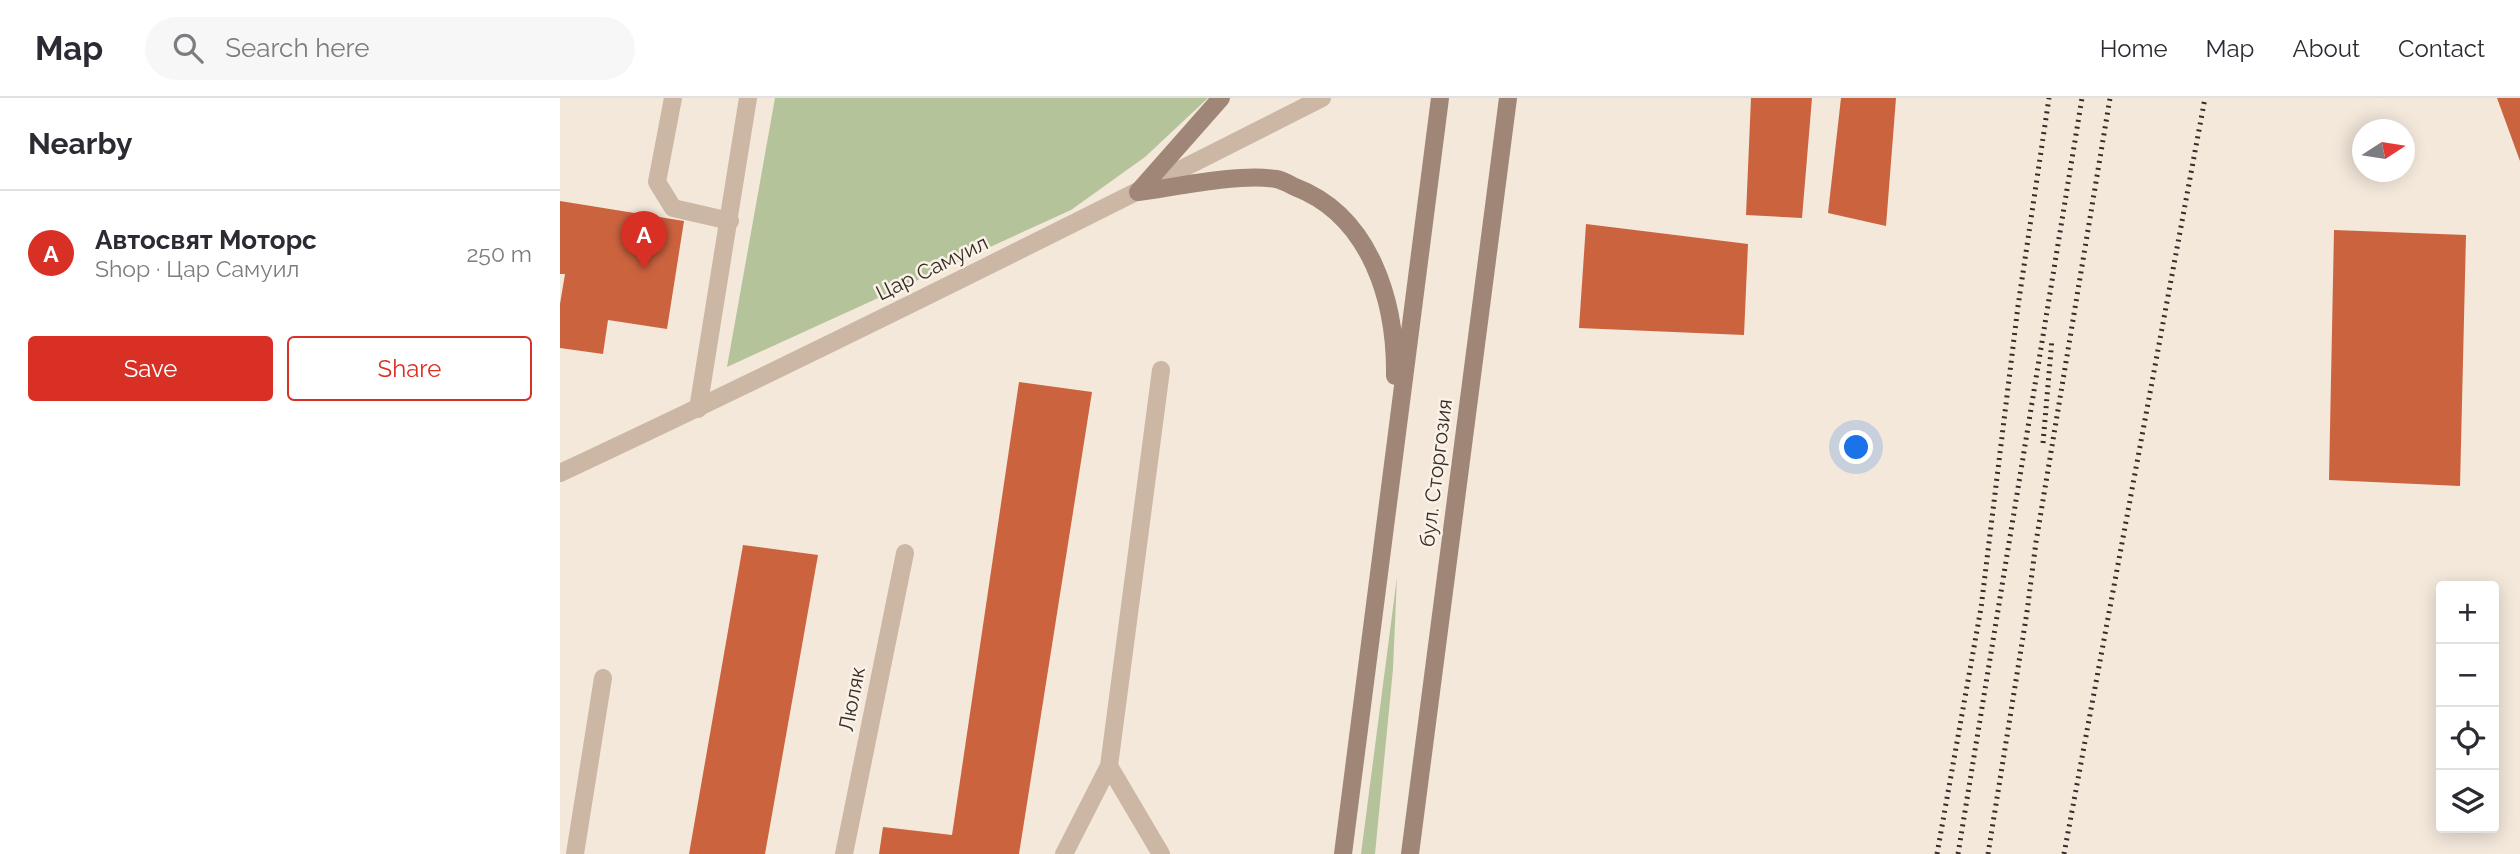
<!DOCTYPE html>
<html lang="en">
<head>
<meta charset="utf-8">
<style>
	:root { --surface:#fff; --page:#f7f7f7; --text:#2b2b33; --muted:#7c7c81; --line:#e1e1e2; --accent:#d93025 }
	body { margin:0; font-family:Raleway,sans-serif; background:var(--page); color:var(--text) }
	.controls { position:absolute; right:21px; bottom:21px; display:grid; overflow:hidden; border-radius:7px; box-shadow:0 4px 18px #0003 }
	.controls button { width:63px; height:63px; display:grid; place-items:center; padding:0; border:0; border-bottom:2px solid var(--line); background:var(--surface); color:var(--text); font:35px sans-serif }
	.compass { position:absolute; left:1792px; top:21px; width:63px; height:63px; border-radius:50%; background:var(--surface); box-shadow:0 4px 18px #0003; rotate:78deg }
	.you { position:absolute; left:1297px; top:350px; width:24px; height:24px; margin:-18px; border:5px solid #fff; border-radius:50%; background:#1a73e8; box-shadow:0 0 0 10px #1a73e833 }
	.badge { display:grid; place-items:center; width:46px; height:46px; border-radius:50%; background:var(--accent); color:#fff; font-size:23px; font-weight:700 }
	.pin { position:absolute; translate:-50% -58px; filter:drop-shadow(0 2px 4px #0008) }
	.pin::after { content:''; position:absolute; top:37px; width:24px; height:21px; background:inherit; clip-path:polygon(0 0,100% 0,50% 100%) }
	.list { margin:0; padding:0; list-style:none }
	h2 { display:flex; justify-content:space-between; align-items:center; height:91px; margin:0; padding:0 28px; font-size:30px }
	h2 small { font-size:23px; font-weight:400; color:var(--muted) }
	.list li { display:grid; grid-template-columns:46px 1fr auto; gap:21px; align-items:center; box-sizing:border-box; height:126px; padding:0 28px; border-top:2px solid var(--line) }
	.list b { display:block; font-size:26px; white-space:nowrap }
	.list p { margin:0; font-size:23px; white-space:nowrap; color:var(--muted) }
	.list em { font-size:23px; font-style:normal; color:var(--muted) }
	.actions { display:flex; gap:14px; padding:21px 28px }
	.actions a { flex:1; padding:16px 0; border:2px solid var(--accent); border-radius:7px; text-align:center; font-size:24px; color:var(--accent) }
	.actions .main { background:var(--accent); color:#fff }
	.icon { flex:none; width:38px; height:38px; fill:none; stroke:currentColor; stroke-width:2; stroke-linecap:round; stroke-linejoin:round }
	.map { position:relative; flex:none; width:1960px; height:756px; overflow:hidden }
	header { display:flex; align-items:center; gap:42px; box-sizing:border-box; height:98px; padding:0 35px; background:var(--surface); border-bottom:2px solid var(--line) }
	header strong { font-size:33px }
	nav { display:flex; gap:38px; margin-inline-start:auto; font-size:24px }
	.search { width:490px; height:63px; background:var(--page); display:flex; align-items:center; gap:18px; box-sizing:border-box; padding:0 24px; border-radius:38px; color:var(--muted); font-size:26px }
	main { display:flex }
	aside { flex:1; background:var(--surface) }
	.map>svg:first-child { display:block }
	.green { fill:#b4c399 }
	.building { fill:#cc633f }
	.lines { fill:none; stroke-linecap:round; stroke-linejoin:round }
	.service { stroke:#ccb7a5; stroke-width:18 }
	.minor { stroke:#ccb7a5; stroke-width:18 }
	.tertiary { stroke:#ccb7a5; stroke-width:18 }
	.secondary { stroke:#9f8677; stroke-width:18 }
	.rail { stroke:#372c27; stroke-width:5; stroke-dasharray:2 5; stroke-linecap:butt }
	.labels { text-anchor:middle; stroke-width:5; stroke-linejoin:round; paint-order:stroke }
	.street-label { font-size:21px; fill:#372c27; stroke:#faf2e7 }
</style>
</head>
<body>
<header>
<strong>Map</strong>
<div class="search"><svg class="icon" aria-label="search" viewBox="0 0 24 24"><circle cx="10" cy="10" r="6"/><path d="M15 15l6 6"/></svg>Search here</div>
<nav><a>Home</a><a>Map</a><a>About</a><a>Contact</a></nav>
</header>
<main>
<aside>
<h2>Nearby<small></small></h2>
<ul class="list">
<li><span class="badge">A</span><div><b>Автосвят Моторс</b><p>Shop · Цар Самуил</p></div><em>250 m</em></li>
</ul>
<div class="actions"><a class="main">Save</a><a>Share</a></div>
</aside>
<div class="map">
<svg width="1960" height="756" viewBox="0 0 1960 756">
	<rect width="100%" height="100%" fill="#f3e8da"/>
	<path class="green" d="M215,0H648L585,59L511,112L167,269Z
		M837,479L833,571L815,756H801Z"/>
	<path class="building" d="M1191,0H1252L1242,120L1186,117Z
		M1281,0H1336L1326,128L1268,115Z
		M1937,0H1960V63Z
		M0,103L124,123L107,231L48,222L43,256L0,250V206L5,176H0Z
		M1026,126L1188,146L1184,237L1019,230Z
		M1774,132L1906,137L1900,388L1769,382Z
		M459,284L532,294L459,756H319L323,729L392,737Z
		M183,447L258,457L205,756H129Z"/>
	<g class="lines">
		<path class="service" d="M113,0L97,84L113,110L170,123"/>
		<path class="minor" d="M138,311L188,0
			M549,668L601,756
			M15,756L43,580
			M284,756L345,455
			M504,756L549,668L601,272"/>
		<path class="tertiary" d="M0,375C256,255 510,128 762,0"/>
		<path class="secondary" d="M578,94C616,89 679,75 716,81C722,82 729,86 735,89C811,118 836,204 835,278
			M578,94L661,0
			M783,756L880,0
			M850,756L948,0"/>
		<path class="rail" d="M1483,345L1492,241
			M1377,756L1421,510L1458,208L1489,0
			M1398,756L1522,0
			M1428,756L1467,514L1476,444L1550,0
			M1504,756L1645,0"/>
	</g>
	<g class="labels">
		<g class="street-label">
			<text transform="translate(372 170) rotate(-26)" y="7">Цар Самуил</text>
			<text transform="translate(876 375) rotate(-83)" y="7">бул. Сторгозия</text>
			<text transform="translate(292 601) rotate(-79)" y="7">Люляк</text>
		</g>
	</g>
</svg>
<div class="controls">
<button>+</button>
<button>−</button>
<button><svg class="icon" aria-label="locate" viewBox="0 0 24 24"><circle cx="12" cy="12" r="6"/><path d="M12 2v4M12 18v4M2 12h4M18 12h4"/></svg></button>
<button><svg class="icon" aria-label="layers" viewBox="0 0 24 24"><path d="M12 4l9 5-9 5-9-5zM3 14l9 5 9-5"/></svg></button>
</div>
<svg class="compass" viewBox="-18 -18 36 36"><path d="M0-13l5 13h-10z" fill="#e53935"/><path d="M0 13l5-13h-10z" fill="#7c7c81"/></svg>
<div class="you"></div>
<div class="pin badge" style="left:84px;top:171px">A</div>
</div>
</main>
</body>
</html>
